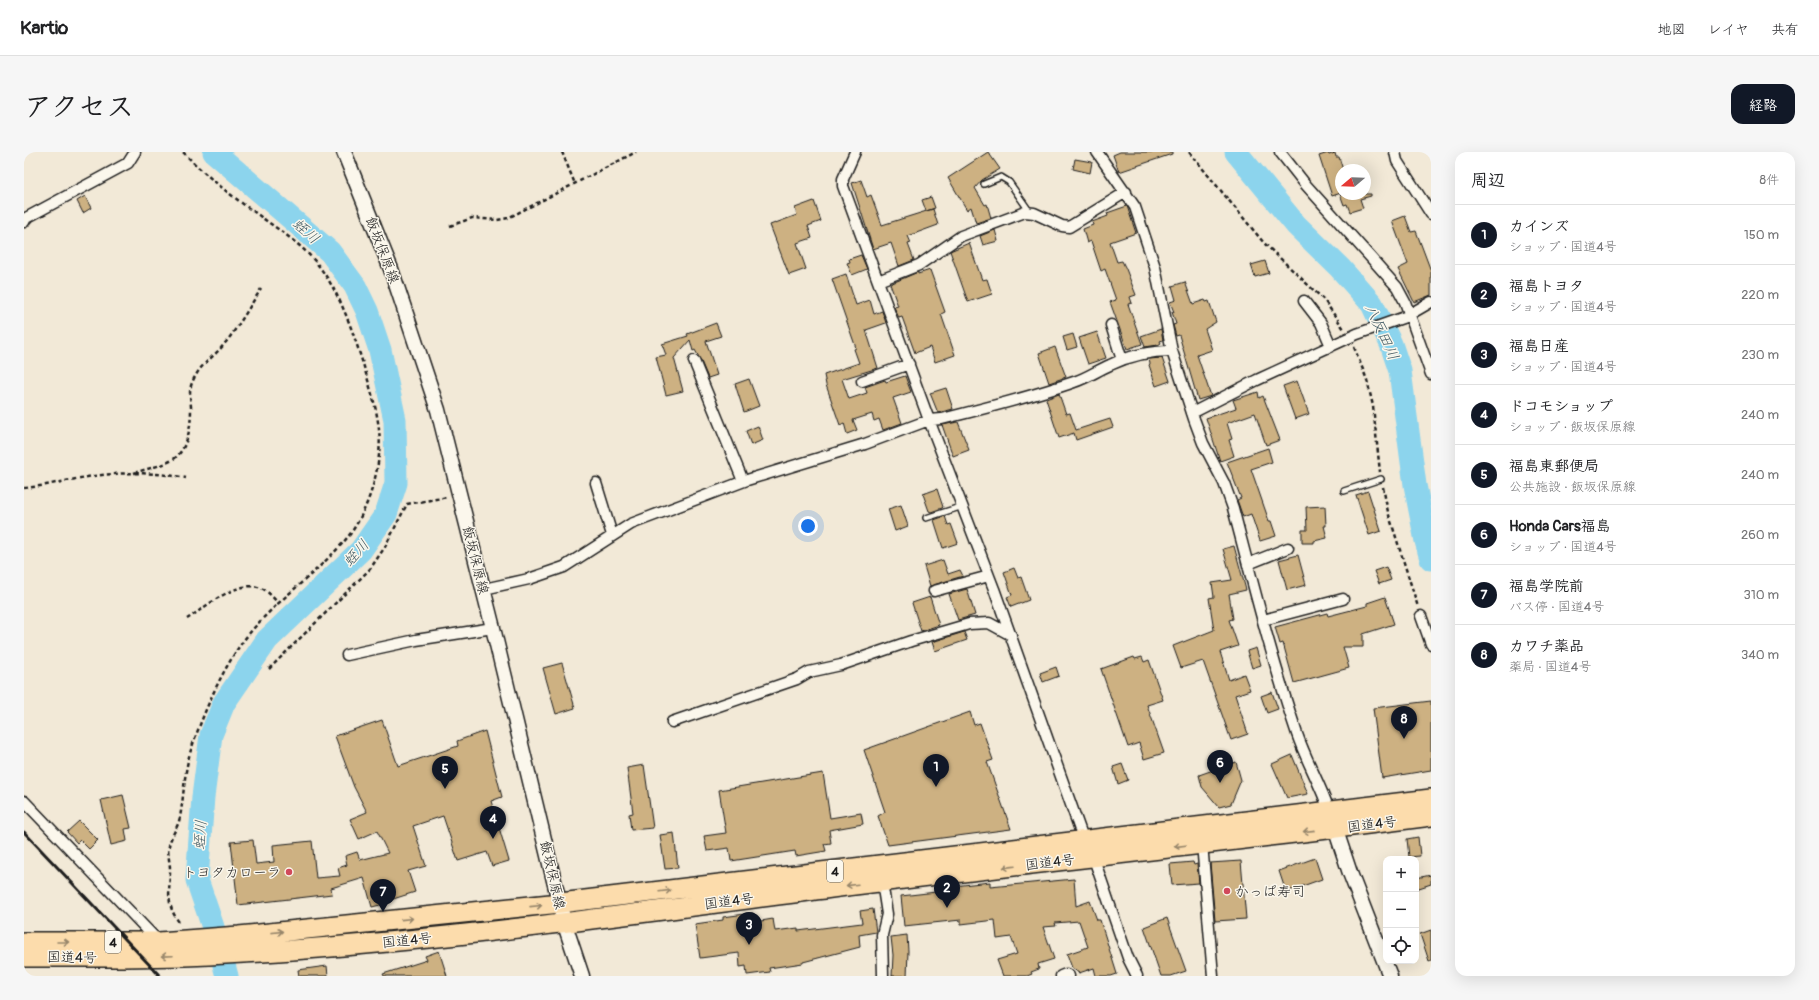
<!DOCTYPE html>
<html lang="ja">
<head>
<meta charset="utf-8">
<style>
	:root { --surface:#fff; --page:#f6f6f6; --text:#202124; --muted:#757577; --line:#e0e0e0; --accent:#111827 }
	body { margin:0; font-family:Pangolin,"Klee One",sans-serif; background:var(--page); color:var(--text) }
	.controls { position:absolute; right:12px; bottom:12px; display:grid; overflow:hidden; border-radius:8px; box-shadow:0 4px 16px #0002 }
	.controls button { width:36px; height:36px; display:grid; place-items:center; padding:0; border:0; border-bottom:1px solid var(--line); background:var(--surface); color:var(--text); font:20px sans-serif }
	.compass { position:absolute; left:1311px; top:12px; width:36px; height:36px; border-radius:50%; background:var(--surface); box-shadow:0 4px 16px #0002; rotate:251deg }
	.you { position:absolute; left:784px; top:374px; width:14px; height:14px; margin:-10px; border:3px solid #fff; border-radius:50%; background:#1a73e8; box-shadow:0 0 0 6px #1a73e833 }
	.badge { display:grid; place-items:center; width:26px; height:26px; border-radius:50%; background:var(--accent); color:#fff; font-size:13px; font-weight:700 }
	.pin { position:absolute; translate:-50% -33px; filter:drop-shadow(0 1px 2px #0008) }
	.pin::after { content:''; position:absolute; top:21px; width:14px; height:12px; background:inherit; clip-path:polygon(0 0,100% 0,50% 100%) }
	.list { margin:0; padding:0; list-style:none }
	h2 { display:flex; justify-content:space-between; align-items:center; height:52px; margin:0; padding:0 16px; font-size:17px }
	h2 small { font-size:13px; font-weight:400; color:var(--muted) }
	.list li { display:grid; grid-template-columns:26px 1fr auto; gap:12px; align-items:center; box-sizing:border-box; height:60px; padding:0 16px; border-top:1px solid var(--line) }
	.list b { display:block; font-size:15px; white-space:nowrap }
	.list p { margin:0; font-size:13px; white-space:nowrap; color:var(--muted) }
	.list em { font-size:13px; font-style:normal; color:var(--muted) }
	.icon { flex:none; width:22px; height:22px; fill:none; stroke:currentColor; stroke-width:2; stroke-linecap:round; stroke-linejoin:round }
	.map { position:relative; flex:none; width:1407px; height:824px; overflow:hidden; border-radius:12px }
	header { display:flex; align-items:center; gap:24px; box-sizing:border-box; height:56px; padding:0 20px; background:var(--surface); border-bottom:1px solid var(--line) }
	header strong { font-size:19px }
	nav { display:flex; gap:22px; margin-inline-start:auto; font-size:14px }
	.intro { display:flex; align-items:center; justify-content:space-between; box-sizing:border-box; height:96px; padding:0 24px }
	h1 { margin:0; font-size:28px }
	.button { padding:10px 18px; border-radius:12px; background:var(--accent); color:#fff; font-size:14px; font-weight:700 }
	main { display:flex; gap:24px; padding:0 24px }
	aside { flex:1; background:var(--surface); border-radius:12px; box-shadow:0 4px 16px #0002 }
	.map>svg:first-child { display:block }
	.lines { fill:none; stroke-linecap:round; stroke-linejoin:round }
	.river { stroke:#8cd4ed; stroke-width:23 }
	.building { fill:#cdb182; stroke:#1c1c1c }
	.lane-casing { stroke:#1c1c1c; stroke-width:8 }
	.street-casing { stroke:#1c1c1c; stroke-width:13 }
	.secondary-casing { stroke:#1c1c1c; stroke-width:17 }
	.highway-casing { stroke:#1c1c1c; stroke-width:22 }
	.path { stroke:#1c1c1c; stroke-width:2.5; stroke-dasharray:4 3; stroke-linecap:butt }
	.lane { stroke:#fbf7ec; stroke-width:5 }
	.street { stroke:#fbf7ec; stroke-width:10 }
	.secondary { stroke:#fbf7ec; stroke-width:14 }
	.highway { stroke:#fcdcac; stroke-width:19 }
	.rail { stroke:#1c1c1c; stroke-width:3 }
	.oneway { stroke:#97866b }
	.poi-dot { fill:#d1495b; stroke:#fbf7ec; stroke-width:1.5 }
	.labels { text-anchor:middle; stroke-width:3; stroke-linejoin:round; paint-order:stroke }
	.shield { fill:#fbf7ec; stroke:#5f5e5a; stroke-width:1 }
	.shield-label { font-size:13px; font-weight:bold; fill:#1c1c1c }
	.street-label { font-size:14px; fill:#1c1c1c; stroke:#fbf7ec }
	.poi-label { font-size:14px; fill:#1c1c1c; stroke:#fbf7ec; text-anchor:end }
	.water-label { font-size:15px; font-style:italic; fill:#435c65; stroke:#fbf7ec }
</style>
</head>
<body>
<header>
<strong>Kartio</strong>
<nav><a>地図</a><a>レイヤ</a><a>共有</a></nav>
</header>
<div class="intro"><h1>アクセス</h1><a class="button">経路</a></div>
<main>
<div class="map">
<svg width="1407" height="824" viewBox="0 0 1407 824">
	<rect width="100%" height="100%" fill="#f2e9d7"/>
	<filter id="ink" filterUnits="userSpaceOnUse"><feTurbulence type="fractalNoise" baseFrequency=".025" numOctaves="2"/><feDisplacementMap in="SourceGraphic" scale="8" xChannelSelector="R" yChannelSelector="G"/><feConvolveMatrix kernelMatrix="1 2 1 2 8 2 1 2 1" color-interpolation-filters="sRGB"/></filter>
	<g filter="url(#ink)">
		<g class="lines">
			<path class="river" d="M190,0L306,100L331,134L343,159L356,198L371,268L372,331L362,362L337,398L243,488L200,551L187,583L179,645L173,728L192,784L203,824
				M1212,0L1272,73L1316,116L1348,152L1367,192L1376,219L1391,333L1402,389L1407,407"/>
		</g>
		<path class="building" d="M964,0L976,17L958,28L951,36L961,53L963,52L967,66L952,71L947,55L943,58L924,26Z
			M1096,0H1148V2L1095,20L1089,3Z
			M1304,1L1305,3L1311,1L1312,5H1315L1319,18H1317V41L1308,44L1295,4Z
			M1051,7L1068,10L1066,21L1049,17Z
			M837,28L843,45L847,43L858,73L909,57L914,73L884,84L887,91L884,92L890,108L875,114L867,91L849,97L828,31Z
			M1316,42H1347V44L1336,47L1339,56L1326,60L1323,52L1320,53Z
			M61,44L67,56L59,61L53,49Z
			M907,45L911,56L902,59L898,48Z
			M790,49L797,69L784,74L788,86L773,91L782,117L765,123L746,73L773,63L771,56Z
			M1103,54L1112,81L1086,90L1093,110L1098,109L1102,117L1112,143L1106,145L1108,151L1104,152L1118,192L1103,197L1086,150L1092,148L1081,117L1077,119L1067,89L1063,91L1059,77L1069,73L1068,70L1084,64L1083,61Z
			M1381,64L1387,80L1392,79L1407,119V143L1390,150L1374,117L1384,112L1368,69Z
			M971,78L974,89L959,93L956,84Z
			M945,91L958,128L963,127L968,142L944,150L926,99Z
			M837,103L843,117L828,123L823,111L826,110L825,107Z
			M1241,109L1245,121L1231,125L1227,113Z
			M906,118L921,160L917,162L931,203L911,210L906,195L891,201L878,165L875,166L870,155L874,154L866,132L894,120V122Z
			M822,122L832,153L846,148L850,162L858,159L862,171L842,178L854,216L818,227L825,247L843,241L841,235L861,228L862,230L881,224L887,240L869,246L878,271L859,278L855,267L850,269L848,262L829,268L833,278L823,282L820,271L816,273L802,233L800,223L835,211L830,197L832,196L808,127Z
			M1161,130L1169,152L1181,148L1182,150L1185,149L1192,170L1181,177L1188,198L1173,203L1187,244L1174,248L1155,183L1152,184L1149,173L1152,172L1148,160H1150L1146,150L1152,148L1148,134Z
			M692,171L697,184L682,189L693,223L684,226L676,207L671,198L669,199L666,188L650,206L659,239L642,243L632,205L642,203L638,192L664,184L663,182Z
			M1137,177L1139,188L1136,189L1137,191L1134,193L1121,195L1117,184Z
			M1073,180L1082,206L1064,212L1055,186Z
			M1049,182L1053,195L1043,198L1039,185Z
			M1031,195L1042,225L1025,231L1015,201Z
			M1138,206L1146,229L1132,234L1125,213L1126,212L1125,207Z
			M725,227L735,254L720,260L711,232Z
			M1273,229L1285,262L1271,267L1259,234Z
			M922,236L929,257L914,261L906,241Z
			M1234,240L1235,246L1239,244L1256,288L1242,293L1231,261L1203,271L1208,287L1205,288L1210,304L1196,309L1182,266L1212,256L1209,248Z
			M1035,242L1042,262L1046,261L1052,278L1086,267L1089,275L1052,288L1050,281L1035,286L1022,247Z
			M934,270L945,298L929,304L918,273Z
			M734,274L739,288L727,293L722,279Z
			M1244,296L1248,310L1227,317L1245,369H1247L1252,384L1236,389L1227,362L1219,365L1213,348L1217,346L1203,310Z
			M913,337L919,355L918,356L907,360L905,359L899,342Z
			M1344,339L1357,379L1345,383L1332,343Z
			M877,353L884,374L871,379L864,357Z
			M1301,354L1302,374H1300L1303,386L1290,389V391H1278V378H1283L1282,355Z
			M921,364L924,373L927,372L934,391L919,396L910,368Z
			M1210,394L1222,438L1205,442L1209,467L1205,468L1214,494L1196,500L1205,528L1220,522L1226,538L1211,543L1224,582L1207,588L1179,509L1157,516L1149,494L1190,478L1185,446L1190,445L1188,431L1208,428L1199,397Z
			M1274,403L1282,433L1263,438L1255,408Z
			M919,408L924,422L936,418L939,424L906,434L900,414Z
			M1362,415L1367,428L1355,432L1350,419Z
			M990,416L994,426L997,425L1005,448L987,455L983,445L988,443L980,420Z
			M943,437L951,463L934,468L925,442Z
			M906,445L915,473L897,479L888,451Z
			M1361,445L1370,472L1339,482V495H1319L1325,516L1270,531L1259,491L1256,492L1251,475L1303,461L1304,464L1343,454V451Z
			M940,480L943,488L911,499L908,490Z
			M1232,496L1237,513L1228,516L1223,499Z
			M1110,505L1111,507L1118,505L1120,510L1125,508L1139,548L1123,553L1140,601L1120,607L1115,591L1104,595L1077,517Z
			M538,511L551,556L532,562L519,516Z
			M1032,515L1035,524L1019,530L1016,521Z
			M1248,540L1254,557L1243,561L1237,544Z
			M1407,549V618L1358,626L1349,556Z
			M946,560L950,573L956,571L969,608L963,610L987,677L864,693L854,664L861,660L840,598Z
			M358,568L374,614L434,594L433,589L461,579L478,645L467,649L485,709L468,714L463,700L434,709L419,664L389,674L402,714L384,719L391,740L363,749L364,751L348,755L340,726L307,736L308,742L214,753L207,690L229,688L232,712L250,710L249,693L288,689L292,726L316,724L314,716L323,713L321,704L333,700L336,708L364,701L353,679L335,687L326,667L343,660L330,635L311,584Z
			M1268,603L1284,642L1263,646L1248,612Z
			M1212,610L1217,628L1207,652L1195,655L1178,635L1175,623Z
			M1098,612L1104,628L1094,632L1089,615Z
			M620,613L629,676L607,678L605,662L609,661L603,616Z
			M799,621L806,666L837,661L839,672L805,678L807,691L800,692L802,699L772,704L771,699L707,709L705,696L683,699L680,684L702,681L695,638Z
			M99,643L107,676L101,677L103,689L87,693L77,648Z
			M55,669L74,688L65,697L56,688L53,691L43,680Z
			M650,681L654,716L641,717L636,683Z
			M1394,685L1396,704L1385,705L1383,687Z
			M1291,706L1298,727L1262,740L1255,719Z
			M1217,709L1222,767L1191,769L1186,711Z
			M1169,710L1170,713L1173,712L1175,731L1148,733L1146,712Z
			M1407,723V732L1392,737V726Z
			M1050,727L1052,754L1066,749L1073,768H1076L1093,822L1087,824H1072L1070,816L1055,821L1048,816L1043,802L1064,795L1055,769L1031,771L1032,774L1019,775L1030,807L1014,812L1015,817L1007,820L1008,822L1003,824H979L973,808L993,802L987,785L973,787L971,768L937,772V768L880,774L877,744L930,738V734L966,730V735Z
			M849,757L852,780L835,783L836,795L779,810V811L745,816L746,820L723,823L722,814L716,815L715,801L676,806L671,772L699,768V765L729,761L731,770L749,767L751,779L774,776V779L838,771L836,759Z
			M1143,766L1162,819L1147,824H1137L1120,775Z
			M1407,778V808L1405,809L1396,782Z
			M883,783L884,799L883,824H868L869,803L867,785Z
			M415,799L423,824H360L359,822L403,808L401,804Z
			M303,814L304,824H275L274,818Z"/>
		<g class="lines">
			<g class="lane-casing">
				<path id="lane" d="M960,32L977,25L985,30L1006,60
					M1320,339L1357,327
					M902,366L939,354"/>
			</g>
			<g class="street-casing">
				<path id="street" d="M831,0L819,27V34L905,268L970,437L1060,689
					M1073,0L1111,55L1131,115L1148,199L1170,267L1179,291L1200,331L1209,356C1229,432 1248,508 1273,582C1282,608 1296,632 1305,658
					M1256,0L1282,33L1373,135L1381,150L1407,222
					M1371,0L1373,9L1407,62
					M0,70L2,66L104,11L111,0
					M854,129L895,113L937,84L1001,60L1010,61L1038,74L1045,75L1102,40
					M1280,149L1297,171L1307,194
					M1087,173L1098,208
					M670,209L719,329
					M838,229L885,212
					M1168,261L1233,228L1333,182L1381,165L1407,150
					M572,331L588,383
					M1224,412L1264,396
					M460,437L505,427L540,415L607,372L723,328L841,292L905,268L918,267C962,256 1007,245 1050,230C1063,226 1074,218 1086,213C1107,203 1126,199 1148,199
					M910,439L965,424
					M1397,464L1407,492
					M1239,468L1319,447
					M323,503L392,488L469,476
					M648,570L773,527L785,520L817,513L887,489L945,472L965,471L987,483
					M0,649L135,790
					M1178,691L1189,824
					M1069,704L1104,806L1113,824
					M858,730L863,762L858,783L859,824
					M1037,824L1042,822L1045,824"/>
			</g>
			<g class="secondary-casing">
				<path id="secondary" d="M320,0L367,117L414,258L469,476L540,770L558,824
					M1308,667L1326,721L1366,824"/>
			</g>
			<g class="highway-casing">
				<path id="highway" d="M0,790H135L215,784L536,751L1407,647
					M0,805C62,805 123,806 185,803C393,793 600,763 807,736C1007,711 1207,690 1407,664"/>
			</g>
			<path class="path" d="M538,0L551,32
				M1165,0L1240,91L1300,148L1320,177
				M426,74L448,66L473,68L484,66L612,0
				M1330,195L1343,228L1349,254L1356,320
				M110,321C121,317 143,313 151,306C165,294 167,272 167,255C166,241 164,236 172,223C178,212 189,205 197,196C212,179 224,157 237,137
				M1359,335L1364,360L1394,455
				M0,336C24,334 46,327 70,324C100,320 132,320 162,326
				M163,467C182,455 215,425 239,437C245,440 250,447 255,452
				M245,517L346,417L361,395L383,352L424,345
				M155,770C141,752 146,738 146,717C146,710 143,701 145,694C146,685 154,676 156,665C160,644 160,621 166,601C177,567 192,531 211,501C240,455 289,427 323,386C345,359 359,311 355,278C353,257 346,235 340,215C328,177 316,139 290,108C273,89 252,76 233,62C206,43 181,23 159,0"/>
			<use href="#lane" class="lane"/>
			<use href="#street" class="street"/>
			<use href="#secondary" class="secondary"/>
			<use href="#highway" class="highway"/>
			<path class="rail" d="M0,680L136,824"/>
		</g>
		<defs><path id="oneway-shaft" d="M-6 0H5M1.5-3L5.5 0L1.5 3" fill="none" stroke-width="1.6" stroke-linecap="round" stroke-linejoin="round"/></defs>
		<g class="oneway">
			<use href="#oneway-shaft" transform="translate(1285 679) rotate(174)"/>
			<use href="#oneway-shaft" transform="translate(1156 694) rotate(173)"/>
			<use href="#oneway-shaft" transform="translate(985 715) rotate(173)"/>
			<use href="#oneway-shaft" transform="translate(828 733) rotate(173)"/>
			<use href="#oneway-shaft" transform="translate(641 739) rotate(-7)"/>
			<use href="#oneway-shaft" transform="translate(512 754) rotate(-6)"/>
			<use href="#oneway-shaft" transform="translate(383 767) rotate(-6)"/>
			<use href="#oneway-shaft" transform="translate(253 780) rotate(-6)"/>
			<use href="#oneway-shaft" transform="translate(39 790)"/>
			<use href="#oneway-shaft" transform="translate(143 804) rotate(178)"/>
		</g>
	</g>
	<g class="poi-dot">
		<circle cx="265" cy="720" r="4"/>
		<circle cx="1203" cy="739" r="4"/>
	</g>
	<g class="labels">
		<g class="shield">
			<rect x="803" y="708" width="16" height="22" rx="3"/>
			<rect x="81" y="779" width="16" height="22" rx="3"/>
		</g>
		<g class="shield-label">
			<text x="811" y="724">4</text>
			<text x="89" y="795">4</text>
		</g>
		<g class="street-label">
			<text transform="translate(359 98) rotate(69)" y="5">飯坂保原線</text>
			<text transform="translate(452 408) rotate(76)" y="5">飯坂保原線</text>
			<text transform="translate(1348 672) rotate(-7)" y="5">国道4号</text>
			<text transform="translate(1026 710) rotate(-7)" y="5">国道4号</text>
			<text transform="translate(529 723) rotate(77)" y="5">飯坂保原線</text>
			<text transform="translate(705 749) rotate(-7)" y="5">国道4号</text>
			<text transform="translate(383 788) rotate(-6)" y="5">国道4号</text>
			<text transform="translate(48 805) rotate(1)" y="5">国道4号</text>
		</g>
		<g class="poi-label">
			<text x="257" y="725">トヨタカローラ</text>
			<text x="1211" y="744" text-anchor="start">かっぱ寿司</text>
		</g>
		<g class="water-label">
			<text transform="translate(282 79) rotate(41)" y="5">蛭川</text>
			<text transform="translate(1358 180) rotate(65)" y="5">八反田川</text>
			<text transform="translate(332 401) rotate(-48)" y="5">蛭川</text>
			<text transform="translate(176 683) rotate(-86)" y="5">蛭川</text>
		</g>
	</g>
</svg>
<div class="controls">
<button>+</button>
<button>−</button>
<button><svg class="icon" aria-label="locate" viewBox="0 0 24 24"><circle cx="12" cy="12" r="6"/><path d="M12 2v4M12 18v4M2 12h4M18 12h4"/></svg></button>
</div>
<svg class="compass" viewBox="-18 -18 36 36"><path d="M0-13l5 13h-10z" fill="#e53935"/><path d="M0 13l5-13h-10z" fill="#757577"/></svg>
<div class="you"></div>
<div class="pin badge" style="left:912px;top:635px">1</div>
<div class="pin badge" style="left:923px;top:756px">2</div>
<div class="pin badge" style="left:725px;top:793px">3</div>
<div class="pin badge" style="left:469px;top:687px">4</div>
<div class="pin badge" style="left:421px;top:637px">5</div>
<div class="pin badge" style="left:1196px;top:631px">6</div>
<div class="pin badge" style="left:359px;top:760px">7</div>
<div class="pin badge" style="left:1380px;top:587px">8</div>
</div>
<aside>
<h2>周辺<small>8件</small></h2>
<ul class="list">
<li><span class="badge">1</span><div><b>カインズ</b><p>ショップ · 国道4号</p></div><em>150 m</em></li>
<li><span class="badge">2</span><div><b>福島トヨタ</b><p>ショップ · 国道4号</p></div><em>220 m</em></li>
<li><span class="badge">3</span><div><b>福島日産</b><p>ショップ · 国道4号</p></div><em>230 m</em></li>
<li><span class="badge">4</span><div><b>ドコモショップ</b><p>ショップ · 飯坂保原線</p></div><em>240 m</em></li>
<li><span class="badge">5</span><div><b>福島東郵便局</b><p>公共施設 · 飯坂保原線</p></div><em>240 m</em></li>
<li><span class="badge">6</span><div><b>Honda Cars福島</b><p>ショップ · 国道4号</p></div><em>260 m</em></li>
<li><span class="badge">7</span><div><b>福島学院前</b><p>バス停 · 国道4号</p></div><em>310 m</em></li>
<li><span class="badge">8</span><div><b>カワチ薬品</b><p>薬局 · 国道4号</p></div><em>340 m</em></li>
</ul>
</aside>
</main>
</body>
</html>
